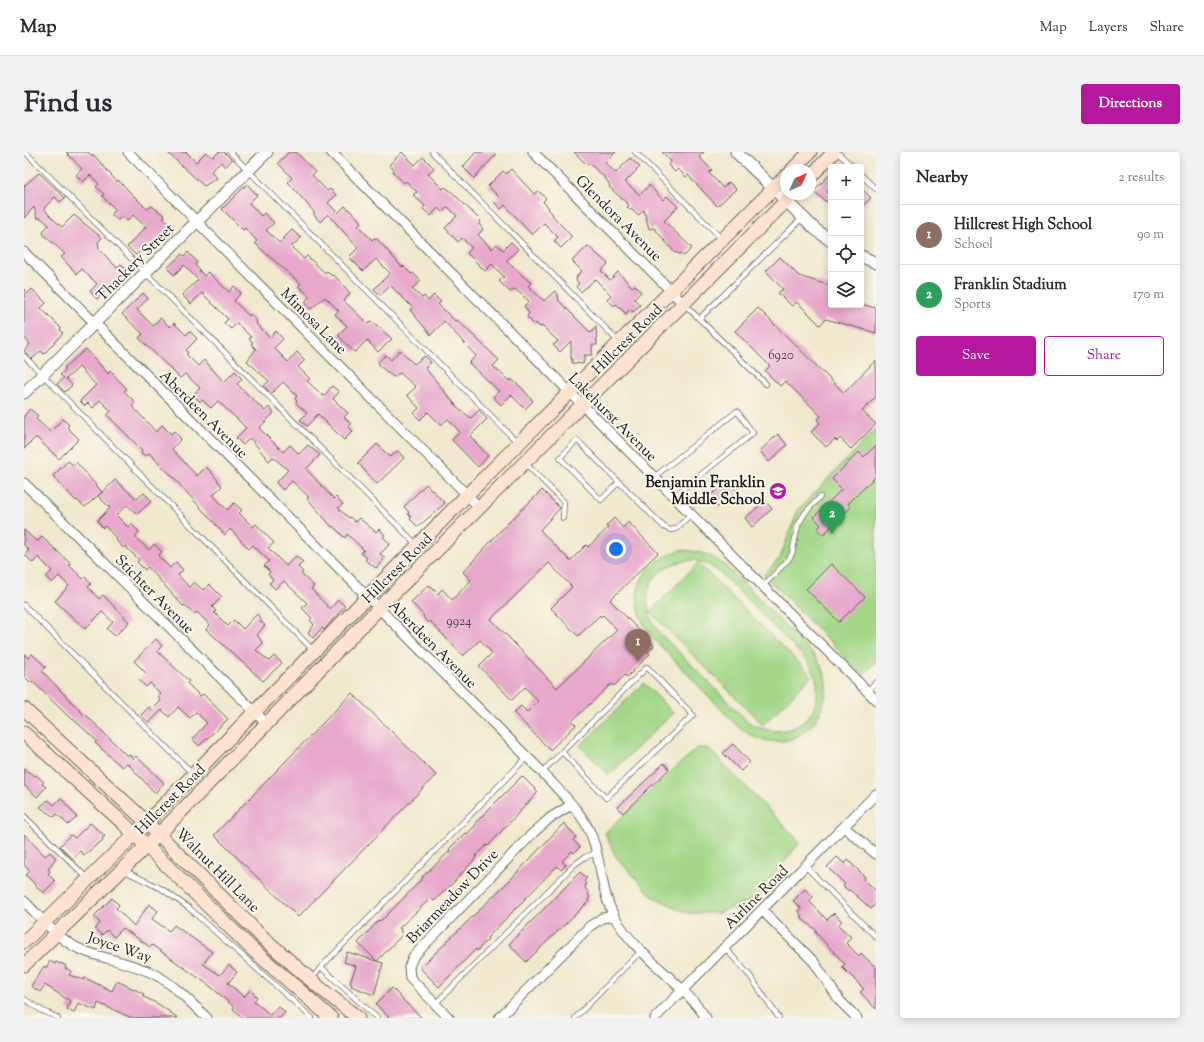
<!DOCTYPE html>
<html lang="en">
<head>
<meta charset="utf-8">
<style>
	:root { --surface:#fff; --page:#f2f2f3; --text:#2b2b33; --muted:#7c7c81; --line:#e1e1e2; --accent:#b5179e }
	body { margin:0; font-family:"Sorts Mill Goudy",serif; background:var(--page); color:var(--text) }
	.controls { position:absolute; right:12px; top:12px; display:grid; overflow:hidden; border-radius:4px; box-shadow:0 2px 10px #0003 }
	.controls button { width:36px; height:36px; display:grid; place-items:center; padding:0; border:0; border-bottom:1px solid var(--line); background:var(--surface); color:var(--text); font:20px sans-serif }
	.compass { position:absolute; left:756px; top:12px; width:36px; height:36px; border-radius:50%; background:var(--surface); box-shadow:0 2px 10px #0003; rotate:45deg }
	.you { position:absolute; left:592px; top:397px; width:14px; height:14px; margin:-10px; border:3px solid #fff; border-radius:50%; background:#1a73e8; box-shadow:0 0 0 6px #1a73e833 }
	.badge { display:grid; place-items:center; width:26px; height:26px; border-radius:50%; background:var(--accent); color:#fff; font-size:13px; font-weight:700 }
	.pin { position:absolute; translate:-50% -33px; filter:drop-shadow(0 1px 2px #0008) }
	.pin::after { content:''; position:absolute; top:21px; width:14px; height:12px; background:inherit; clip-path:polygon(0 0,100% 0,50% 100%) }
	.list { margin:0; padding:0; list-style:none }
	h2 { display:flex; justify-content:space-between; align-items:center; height:52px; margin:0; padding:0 16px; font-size:17px }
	h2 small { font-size:13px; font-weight:400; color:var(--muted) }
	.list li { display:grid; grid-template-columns:26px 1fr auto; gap:12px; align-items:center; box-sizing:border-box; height:60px; padding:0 16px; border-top:1px solid var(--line) }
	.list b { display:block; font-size:15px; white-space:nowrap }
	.list p { margin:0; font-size:13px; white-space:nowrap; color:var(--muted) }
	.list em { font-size:13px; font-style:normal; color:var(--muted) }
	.actions { display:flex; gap:8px; padding:12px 16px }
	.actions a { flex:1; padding:9px 0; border:1px solid var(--accent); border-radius:4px; text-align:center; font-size:14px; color:var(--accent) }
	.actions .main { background:var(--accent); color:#fff }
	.icon { flex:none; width:22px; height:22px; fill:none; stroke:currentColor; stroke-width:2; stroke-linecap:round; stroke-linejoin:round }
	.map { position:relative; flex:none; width:852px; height:866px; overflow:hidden; border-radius:4px }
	header { display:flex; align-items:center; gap:24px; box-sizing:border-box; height:56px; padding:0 20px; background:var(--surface); border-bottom:1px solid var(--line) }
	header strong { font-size:19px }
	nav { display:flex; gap:22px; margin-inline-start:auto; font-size:14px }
	.intro { display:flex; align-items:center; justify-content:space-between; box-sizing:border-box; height:96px; padding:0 24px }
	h1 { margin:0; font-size:28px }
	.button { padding:10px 18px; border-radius:4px; background:var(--accent); color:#fff; font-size:14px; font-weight:700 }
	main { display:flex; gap:24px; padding:0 24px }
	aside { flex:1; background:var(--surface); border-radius:4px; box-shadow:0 2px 10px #0003 }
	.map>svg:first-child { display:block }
	.green { fill:#a3d787; stroke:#607a52; fill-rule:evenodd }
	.building { fill:#e7a8cc; fill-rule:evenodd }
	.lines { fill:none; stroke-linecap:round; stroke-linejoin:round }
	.service-casing { stroke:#66645a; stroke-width:6 }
	.minor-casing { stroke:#66645a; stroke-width:11 }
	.tertiary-casing { stroke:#66645a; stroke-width:13 }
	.secondary-casing { stroke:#66645a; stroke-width:15 }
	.service { stroke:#fff; stroke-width:4.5 }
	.minor { stroke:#fff; stroke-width:9 }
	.tertiary { stroke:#fff; stroke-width:11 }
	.secondary { stroke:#fee3d1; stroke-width:13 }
	.labels { text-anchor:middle; stroke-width:4; stroke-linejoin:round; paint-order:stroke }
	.number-label { font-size:13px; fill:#4f3f48 }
	.street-label { font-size:15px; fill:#1c1c1c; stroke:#fbf7ec }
	.poi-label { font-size:15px; font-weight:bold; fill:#1c1c1c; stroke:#fbf7ec; text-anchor:end }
</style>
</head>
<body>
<header>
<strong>Map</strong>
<nav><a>Map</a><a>Layers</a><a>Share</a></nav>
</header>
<div class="intro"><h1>Find us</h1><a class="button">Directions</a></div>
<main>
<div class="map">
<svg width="852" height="866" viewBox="0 0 852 866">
	<rect width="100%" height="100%" fill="#fbf7ec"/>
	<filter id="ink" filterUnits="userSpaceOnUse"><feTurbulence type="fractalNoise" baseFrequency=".025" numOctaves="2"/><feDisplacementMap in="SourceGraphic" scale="8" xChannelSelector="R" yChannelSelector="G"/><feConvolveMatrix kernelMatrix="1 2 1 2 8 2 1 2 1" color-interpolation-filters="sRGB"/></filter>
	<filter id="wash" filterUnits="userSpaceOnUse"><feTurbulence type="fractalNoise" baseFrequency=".012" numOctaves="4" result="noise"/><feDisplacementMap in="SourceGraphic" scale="16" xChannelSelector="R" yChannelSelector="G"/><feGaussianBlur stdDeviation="0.9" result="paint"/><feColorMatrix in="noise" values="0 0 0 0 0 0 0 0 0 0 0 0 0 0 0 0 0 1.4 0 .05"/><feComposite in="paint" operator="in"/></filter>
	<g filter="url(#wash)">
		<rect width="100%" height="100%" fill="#f0e9ce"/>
		<path class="green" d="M852,277V510L839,523L740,423L756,406L774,358Z
			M657,398C676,399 687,403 702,414L791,504C794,509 798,514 800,520C810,554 784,594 746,589C734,588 725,582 715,576L628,485C600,447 613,412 657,398ZM669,408L683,412L695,420L785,510C812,557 769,598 723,569L634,479C611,444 627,411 669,408Z
			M674,411L788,524L739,573L626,460Z
			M620,531L649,561L585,623L556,594Z
			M673,596H684L776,690L732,746L694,761H663L628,744L592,705L581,681Z"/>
		<g id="blocks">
			<path class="building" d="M42,0H64L68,4L69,2L93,30L94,28L123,57L128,54L141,64L139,66L147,73L125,97L122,94L112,103L103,95L122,75L109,63L103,69L98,64L94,68L87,62L92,58L78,44L80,42L72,35L75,32L66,23L59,30L52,23L58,17Z
				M143,0H162L172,10L182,0L189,5L195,0H200L208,8L201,15L197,10L187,19L193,26L180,34Z
				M265,0H272L291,20L288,23L303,39L306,37L312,43L304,51L314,61L321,54L333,65L337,71L334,74L348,88L350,86L353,87L378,115L379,114L387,122L389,121L397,129L388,137L398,146L400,144L404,149L410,143L417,150L414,152L431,169L433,168L475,208L469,214L485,229L487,227L498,236L509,249L501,257L487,243L477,253L469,245L475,239L445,211L452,204L420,169L407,183L386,158L389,156L366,133L356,143L350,137L366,121L352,107L339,119L325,105L334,96L304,62L296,70L290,63V60L264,30L268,26L254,11Z
				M378,0L391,13L399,5L410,16L404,22L419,37L421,35L428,40L457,69L455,72L459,77L454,83L468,97L473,92L479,98L487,90L494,97L482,109L507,131L504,134L520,149L531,139L534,143L535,149L567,181L572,175L573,193H568V203H561L559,212L548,211V207H547V189L536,200L529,193L534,189L518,174L516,175L512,171L511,173L503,165L505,161L500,154L505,149L491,137L486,140L475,129L480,125L468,112L461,119L443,101L448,96L438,86L434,90L421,76L433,64L424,55L418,60L414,56L407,64L399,57L401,54L389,43L393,40L382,29L380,31L369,20L370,18L365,13Z
				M452,0H469L472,3L450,26L439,15Z
				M550,0H592L581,11L592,21L606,6L616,15L601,30L616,43L625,33L639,48L643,44L654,55L640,69L668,96L660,104L657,101L655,102L652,100L651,101L630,76L625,77L620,58L615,63L603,55L605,53L585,35L586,33L581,26L566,12H562Z
				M638,0H680L675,5L688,18L685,21L699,36L705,30L712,37L693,54L664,23L662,25L654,17L651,20L644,13L647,9Z
				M487,17L510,42L514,39L522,46L519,50L525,56L524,57L529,62L528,63L548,85L537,96L530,89L534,85L520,71L508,83L481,53L477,57L470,50L475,45L464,34L479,19L482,22Z
				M15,21L41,46L36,50L31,45L20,56L25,63L38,75L50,63L78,86L74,90L75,97L93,116L97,112L103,118L73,147L66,139L73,132L58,117L53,122L37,105L41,102L19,82L20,81L19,79L25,73L17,66H13L10,55L0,66V34Z
				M807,21V36L803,40L807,46L802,50L790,39Z
				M223,32L233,43L225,51L237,64L240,61L250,71L242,78L255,91L268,78L277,86L267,95L280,107L283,104L301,121L303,119L308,124L310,123L326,141L320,149L344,172L347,169L353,175L354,174L368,187L354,200L343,188L331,200L329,199L314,183L323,174L311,162L315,159L301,145L287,157L281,150L286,144L274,134L277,132L239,99L231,91L233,89L221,76L219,78L198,57Z
				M837,36L847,46L837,55Z
				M564,94L584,112L577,119L586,128L594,120L608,135L611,133L617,140L610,147L616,153L609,160L606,157L602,162L592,152L590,154L583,147L587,143L571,127L557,140L552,135L555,131L552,128L553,124L558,119L548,109Z
				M164,100L173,110L171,113L180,124L184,120L205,140L210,134L217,141L210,149L225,164L226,162L232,168L233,173L246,186L252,179L259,187L250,196L264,210L273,200L281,208L274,215L286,227L283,229L298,243L300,244L308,234L315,240L309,247L324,261L320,265L327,272L324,274L329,279L320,288L294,262L283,274L276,268L283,261L272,251L273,249L271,247L273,244L259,230L247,242L240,234L245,229L223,209L232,197L227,192L229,190L225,187L227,185L213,171L207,177L200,171L204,167L178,141L167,152L158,143L174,128L160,113L150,123L143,116L158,102L160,104Z
				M756,105L775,124L807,134V153L837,152L852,156V181L802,167L796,173L773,150L768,154L754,141L759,137L742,119Z
				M0,137L4,141L8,137L22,151L17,156L37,176L36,178L39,181L20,202L17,199L8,207L0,199L6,192L0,185Z
				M119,141L124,146L113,158L129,174L136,166L146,175L150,171L162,183L166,179L173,187L162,198L164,201L162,202L174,214L180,208L200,230L211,219L218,227L213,232L241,259L245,255L250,261L235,276L259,300L266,293L275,302L284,293L296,303L282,317L310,347L312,345L319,352L314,356L325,366L326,365L331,370L335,366L352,380L355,377L361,383L359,385L366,392L356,402L361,406L352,416L341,408L343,406L337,401L340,398L323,382L321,386L309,374L308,375L283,346L285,345L268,329L259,338L252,331L264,318L249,305L245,309L226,286L219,293L212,286L222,276L213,267L194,249L187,256L178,248L176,250L169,243L176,236L161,222L156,226L115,186L119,182L98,162Z
				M734,156L820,241L852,208V245L838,259L852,272L827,297L816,286L813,289L811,287L802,295L787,280L796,271L793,268L797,264L761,229L756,234L741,219L746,214L711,179Z
				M62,197L84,222L86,219L103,237L100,239L111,250L108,254L132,280L138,273L147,282L150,279L157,287L148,297L173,324L182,315L187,320L198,334L189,343L203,358L210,351L218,358L215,361L229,375L232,372L250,391L244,396L262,414L272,404L279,410L274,415L279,420L277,422L290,434L287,437L306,457L314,448L321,454L300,478L298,476L289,486L284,480L290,473L286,468L288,466L278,456L283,451L260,429L251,437L245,431L249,428L244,422L246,420L240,414L245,409L229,393L225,397L206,377L201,383L149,325L125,301L122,304L117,301L118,298L83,263L87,259L76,248L69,256L64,251L61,254L56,249L72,233L55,215L42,227L48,233L41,240L33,232L40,226L36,223L42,217L40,216Z
				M376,198L390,212L401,204L407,210L401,216L435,257L447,266L455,258L463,267L446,284L464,304L454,315L428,288L436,280L424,267L417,273L404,260L396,268L390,261L395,256L383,243L392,235L376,221L369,225L356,214L354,210L362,203L367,208Z
				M6,257L14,264L11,266L26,280L39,267L45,273L43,275L55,287L35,307L13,286H11L0,297V264Z
				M754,282L763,293L745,310L736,299Z
				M353,292L366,305L374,299L380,306L353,332L334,311Z
				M852,293V324L824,352L827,355L799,383L793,377L797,373L790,365L818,337L808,327L835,300L840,305Z
				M44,309L49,313L52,310L78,340L61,355L53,348L52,349L29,324Z
				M91,328L113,347L120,341L128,349L113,362L103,353L92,363L104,375L107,371L115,380L111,385L125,398L130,392L138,400L134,404L146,416L152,410L159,418L154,423L165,435L170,430L179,438L185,432L198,445L188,455L192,459L190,460L204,474L210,468L219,477L233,462L238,467L236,469L241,473L233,483L239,491L232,498L245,509L250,504L258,511L239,529L182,477L186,473L173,460L170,462L160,453L159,454L124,415L121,418L113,410L115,408L101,394L99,396L92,388L93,387L81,374L79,376L73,369L86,356L74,344Z
				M704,329L713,339L694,355L685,345Z
				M402,332L421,351L394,375L386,367L387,365L384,362L385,360L380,355Z
				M518,338L536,356L516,378L546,409L562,393L564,395L584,376L582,374L590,366L599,376L604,370L634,401L586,448L630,494L624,500L626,502L603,525L601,523L591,533H586L548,569L552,573L526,598L490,561L497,554L503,560L514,549L501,535L488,548L455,514L468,501L456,488L439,504L406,469L404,471L399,465L400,464L387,450L405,433L414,442L418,437L428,448L447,428L439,420L479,376ZM525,411L548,435L527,456L554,484L576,463L577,465L579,463L593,478L533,536L467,467Z
				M741,349L748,357L728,375L721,366Z
				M0,378L11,388L14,389L18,385L47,412L45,413L59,427L61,425L67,432L64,435L75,447L79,443L105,470L91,484L83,477L89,470L78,460L61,477L31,449L45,434L35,424L28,431L22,425L28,419L14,405L9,411L1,403L5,398L0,393Z
				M807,412L841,445L815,470L782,437Z
				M132,487L138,494L133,499L165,529L163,531L176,544L179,542L204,567L175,594L168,587L183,571L172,560L166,566L154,555L145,565L138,558L125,571L117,563L125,555L128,558L137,549L134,545L137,542L126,531L122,535L115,528L122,521L110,509Z
				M0,502L4,506L8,502L22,515L18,519L60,563L61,562L103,604L105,602L109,607L112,604L140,631L131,641L103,611L98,615L71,591L73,589L49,567L48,568L8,529L7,531L0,524Z
				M328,541L412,623L274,765L190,683Z
				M709,592L726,610L717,619L699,601Z
				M640,611L645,617L599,661L594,655Z
				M0,617L11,624L12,623L20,630L18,632L22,635L13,645L0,633Z
				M498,624L514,640L464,694L463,693L451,705L452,706L428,732L410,749L407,746L375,776L377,777L376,779L379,782L353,809L334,791L355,768L356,769L361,765L399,726L398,725L426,699L425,697L441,681L443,682L452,673L451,671Z
				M37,646L53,665L44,673L33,662L30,665L16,655L24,648L30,653Z
				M66,671L81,684L78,686L79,688L60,703L56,699L49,707L36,694L47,683L51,686Z
				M540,671L552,685L549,688L556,695L550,701L548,699L538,709L542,713L537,718L533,714L463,786L464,787L453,799L452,797L415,835L396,816L487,727Z
				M0,682L21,704L26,700L32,706L24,717L26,719L24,722L31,729L19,741L2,723L6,719L0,713Z
				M813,705L821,712L824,708L841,725L840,727L852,739V751L847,757L826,738L825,739L819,734L821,732L803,715Z
				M556,720L563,726L560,729L562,731L561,736L565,741L564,743L566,745L564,747L565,749L502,810L485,792Z
				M781,737L789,745L785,749L803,768L810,761L818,769L814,773L827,785L822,791L835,804L837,801L852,816V857L836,840L840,837L818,815L821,812L791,780L793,779L776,765L778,764L774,760L777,756L769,749Z
				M88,746L95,753L92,756L110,774L125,752L134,759L128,767L145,779L150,773L188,800L179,812L196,823L205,813L213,820L204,831L220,845L226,838L233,845L230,849L246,863L254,854L261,860L256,866H219L209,857L210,855L186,834L128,793L126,795L99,776L90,785L83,778L78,783L71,777L76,771L70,764Z
				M323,800L359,811L350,843L327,834L328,832L326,831L332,814L320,810Z
				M26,809L31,812L32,810L36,812L37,811L42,814L41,816L47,819L45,823L60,828L61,826L88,839L93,829L120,842L118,844L136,853L154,866H108L74,851L72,858L54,851L50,861L43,857L46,849L21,833L16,840L7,834L20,814L22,816Z
				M368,836L382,851L398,866H365L352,852Z"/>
		</g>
	</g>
	<g filter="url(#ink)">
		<use href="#blocks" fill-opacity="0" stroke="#66645a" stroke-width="1"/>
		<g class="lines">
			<g class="service-casing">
				<path id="service" d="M1,0L392,392
					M206,0L493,290
					M408,0L595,190
					M611,0L698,87
					M813,0L829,15
					M837,23L852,37
					M660,152L742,232
					M675,167L778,66
					M0,204L289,498
					M501,311L540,350L539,366
					M630,325L713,259L729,281L649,345
					M595,330L577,348L536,306L553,288L640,375L646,378L652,377L667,362
					M739,434L764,408L768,402L774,373L781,361L796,345
					M0,453L169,622
					M843,539L852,530
					M518,620L623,515L669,563L582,646L538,600
					M0,664L64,727
					M781,714L852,785
					M99,718L138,737L165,756L288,866
					M701,796L726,824L755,866
					M297,815L353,866
					M288,827L297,815L503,605
					M0,847L19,859L34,866
					M411,852L551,712L561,705L573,701
					M551,866L617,799"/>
			</g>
			<g class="minor-casing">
				<path id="minor" d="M104,0L456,356
					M307,0L852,548
					M509,0L660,152
					M0,100L518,620C536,640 559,660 568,685C578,711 577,740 590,764C613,805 657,828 682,866
					M0,331L243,572
					M820,675L852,702
					M0,749C18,767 38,792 63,800C85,808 109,811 130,822C150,832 167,851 183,866
					M738,758L790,810L816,849L833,866
					M425,866L386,826L385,815L389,805L507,683L526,666L547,653
					M475,866L566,774L578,766L590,764
					M631,866L852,642"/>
			</g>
			<g class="tertiary-casing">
				<path id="tertiary" d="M712,0L791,77L807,89
					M837,104L852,111
					M0,241L243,0"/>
			</g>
			<g class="secondary-casing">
				<path id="secondary" d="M768,18L786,0
					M786,25L810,0
					M0,557L116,664L236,783L295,835L334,866
					M0,581L99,671L228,797L307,866
					M0,790L123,670L443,343L762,24
					M0,813L142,675L360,451L769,42"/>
			</g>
			<use href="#service" class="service"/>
			<use href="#minor" class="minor"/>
			<use href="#tertiary" class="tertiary"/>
			<use href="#secondary" class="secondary"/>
		</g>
	</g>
	<defs>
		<g id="school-disc" transform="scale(0.9)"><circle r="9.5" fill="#b5179e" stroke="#fbf7ec"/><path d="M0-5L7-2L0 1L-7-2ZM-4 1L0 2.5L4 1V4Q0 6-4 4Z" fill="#fff"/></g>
	</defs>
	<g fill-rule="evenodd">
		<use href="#school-disc" x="754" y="339"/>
	</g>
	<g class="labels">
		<g class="number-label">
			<text x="757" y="207">6920</text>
			<text x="435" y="473">9924</text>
		</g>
		<g class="street-label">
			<text transform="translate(595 66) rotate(45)" y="5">Glendora Avenue</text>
			<text transform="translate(111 110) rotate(-45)" y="5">Thackery Street</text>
			<text transform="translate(290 169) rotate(45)" y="5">Mimosa Lane</text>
			<text transform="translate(603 187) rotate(-45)" y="5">Hillcrest Road</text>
			<text transform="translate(180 262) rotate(45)" y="5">Aberdeen Avenue</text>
			<text transform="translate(589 265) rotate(45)" y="5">Lakehurst Avenue</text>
			<text transform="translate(373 416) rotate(-45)" y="5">Hillcrest Road</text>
			<text transform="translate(131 442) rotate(45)" y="5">Stichter Avenue</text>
			<text transform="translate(409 492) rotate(45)" y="5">Aberdeen Avenue</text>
			<text transform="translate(146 647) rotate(-45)" y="5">Hillcrest Road</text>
			<text transform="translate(194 718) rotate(45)" y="5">Walnut Hill Lane</text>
			<text transform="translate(428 744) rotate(-46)" y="5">Briarmeadow Drive</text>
			<text transform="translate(732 745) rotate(-45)" y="5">Airline Road</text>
			<text transform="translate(96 795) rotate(19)" y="5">Joyce Way</text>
		</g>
		<g class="poi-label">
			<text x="741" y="335">Benjamin Franklin<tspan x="741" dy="17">Middle School</tspan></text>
		</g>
	</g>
</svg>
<div class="controls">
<button>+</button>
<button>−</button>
<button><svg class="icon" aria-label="locate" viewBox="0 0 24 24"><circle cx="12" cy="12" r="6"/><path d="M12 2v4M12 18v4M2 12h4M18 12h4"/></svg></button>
<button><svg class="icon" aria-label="layers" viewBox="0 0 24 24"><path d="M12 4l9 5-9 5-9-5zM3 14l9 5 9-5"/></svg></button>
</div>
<svg class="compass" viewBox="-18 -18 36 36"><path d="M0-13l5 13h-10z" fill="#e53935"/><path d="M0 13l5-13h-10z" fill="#7c7c81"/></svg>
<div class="you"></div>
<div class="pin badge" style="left:614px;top:510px;background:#8d6e63">1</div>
<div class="pin badge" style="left:808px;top:382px;background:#2e9e5b">2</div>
</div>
<aside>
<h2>Nearby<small>2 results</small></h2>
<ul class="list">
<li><span class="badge" style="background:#8d6e63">1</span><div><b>Hillcrest High School</b><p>School</p></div><em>90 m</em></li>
<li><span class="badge" style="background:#2e9e5b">2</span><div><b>Franklin Stadium</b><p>Sports</p></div><em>170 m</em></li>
</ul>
<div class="actions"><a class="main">Save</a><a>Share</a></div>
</aside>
</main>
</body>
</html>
